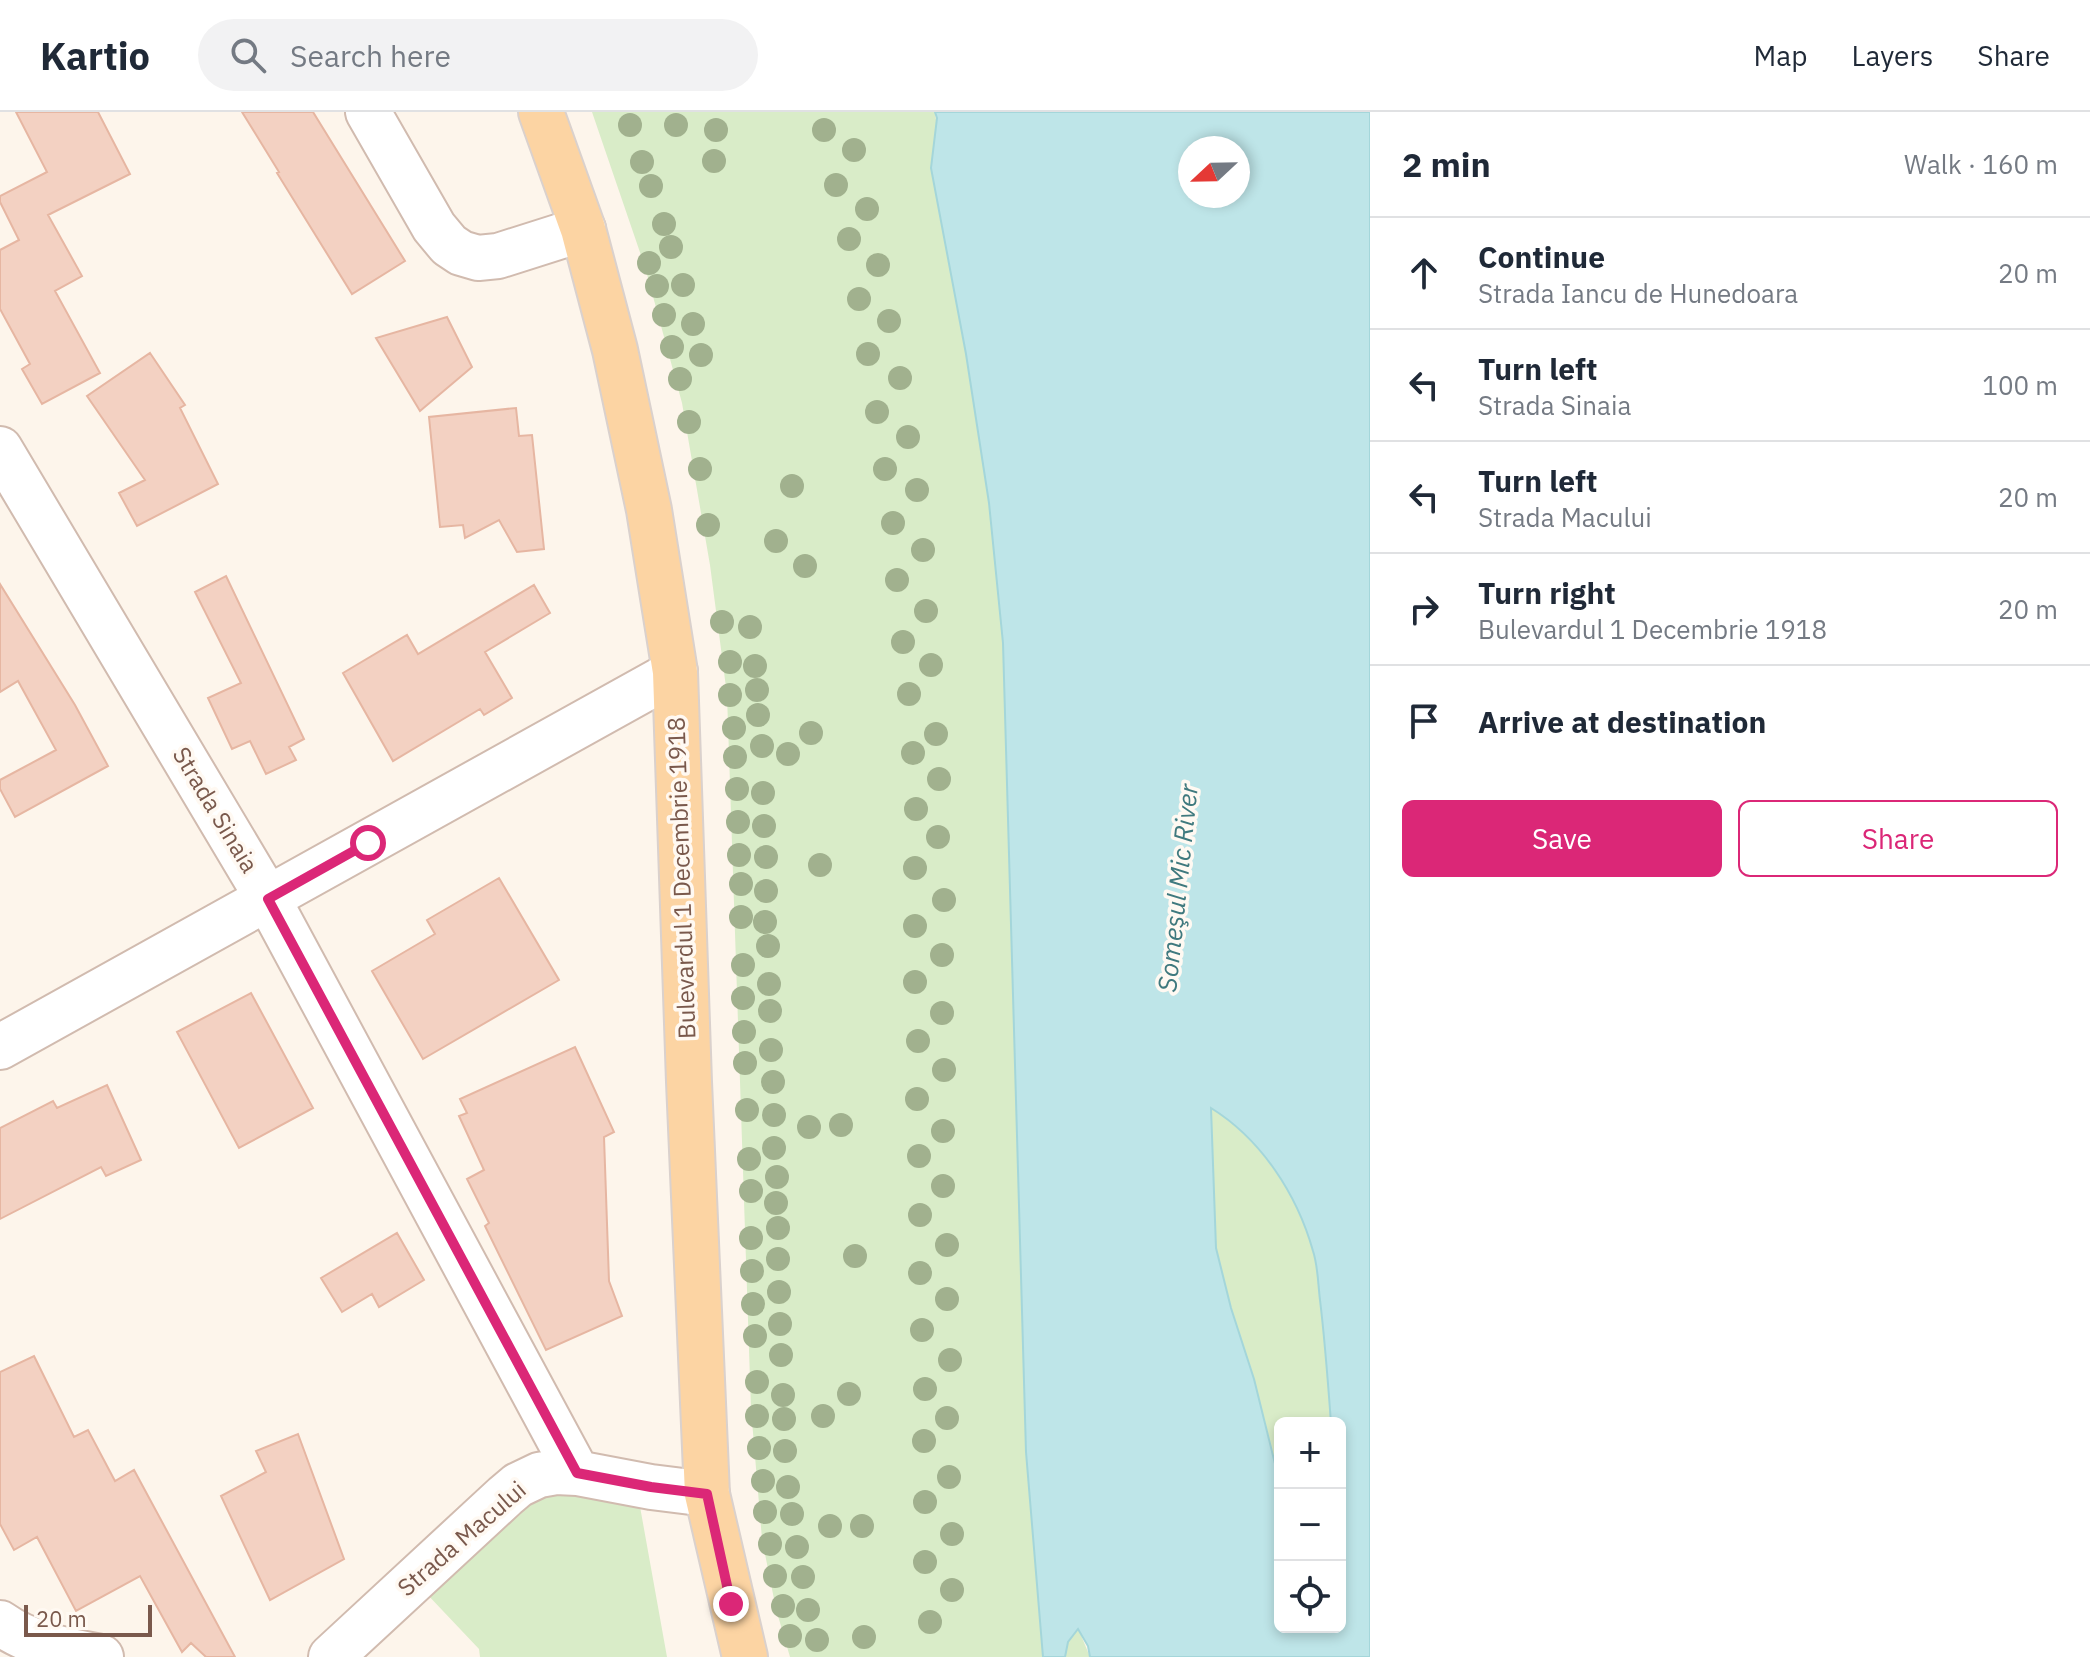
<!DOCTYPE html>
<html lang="en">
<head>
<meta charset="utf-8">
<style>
	:root { --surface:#fff; --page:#f2f2f3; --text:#1f2937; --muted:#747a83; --line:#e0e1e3; --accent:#db2777 }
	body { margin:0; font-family:"IBM Plex Sans",sans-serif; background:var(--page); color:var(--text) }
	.controls { position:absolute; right:24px; bottom:24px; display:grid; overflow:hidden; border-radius:12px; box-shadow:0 4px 12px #0003 }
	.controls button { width:72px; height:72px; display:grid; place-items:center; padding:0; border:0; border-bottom:2px solid var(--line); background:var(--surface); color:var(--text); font:40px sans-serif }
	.compass { position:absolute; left:1178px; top:24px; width:72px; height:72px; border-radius:50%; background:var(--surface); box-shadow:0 4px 12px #0003; rotate:248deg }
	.scale { position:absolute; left:24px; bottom:20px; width:128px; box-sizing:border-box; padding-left:8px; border:4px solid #7a594c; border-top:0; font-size:22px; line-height:28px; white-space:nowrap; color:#7a594c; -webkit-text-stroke:6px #fff9f2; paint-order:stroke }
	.stop { position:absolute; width:24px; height:24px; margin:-18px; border:6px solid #db2777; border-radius:50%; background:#fff }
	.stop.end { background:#db2777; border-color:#fff; box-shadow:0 2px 8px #0008 }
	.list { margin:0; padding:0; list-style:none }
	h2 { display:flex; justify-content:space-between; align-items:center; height:104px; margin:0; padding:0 32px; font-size:34px }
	h2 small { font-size:26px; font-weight:400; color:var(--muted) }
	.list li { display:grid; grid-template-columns:52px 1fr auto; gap:24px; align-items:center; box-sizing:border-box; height:112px; padding:0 32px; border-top:2px solid var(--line) }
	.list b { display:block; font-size:30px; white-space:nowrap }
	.list p { margin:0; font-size:26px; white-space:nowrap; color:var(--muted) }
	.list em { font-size:26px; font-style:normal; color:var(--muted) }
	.actions { display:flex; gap:16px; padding:24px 32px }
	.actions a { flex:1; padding:18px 0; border:2px solid var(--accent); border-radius:12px; text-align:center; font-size:28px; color:var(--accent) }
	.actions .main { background:var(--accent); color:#fff }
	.icon { flex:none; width:44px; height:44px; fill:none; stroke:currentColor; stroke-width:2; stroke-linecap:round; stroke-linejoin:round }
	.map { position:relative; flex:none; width:1370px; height:1545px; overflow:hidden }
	header { display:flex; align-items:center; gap:48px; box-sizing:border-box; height:112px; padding:0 40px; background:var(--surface); border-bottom:2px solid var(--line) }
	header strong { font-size:38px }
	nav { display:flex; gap:44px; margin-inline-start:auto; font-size:28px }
	.search { width:560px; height:72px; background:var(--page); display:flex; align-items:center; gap:20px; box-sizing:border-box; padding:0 28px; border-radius:44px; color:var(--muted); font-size:30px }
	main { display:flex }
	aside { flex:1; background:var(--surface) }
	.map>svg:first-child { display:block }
	.green { fill:#d9ecc8 }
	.water { fill:#bee5e8; stroke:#a4d6da; stroke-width:2; fill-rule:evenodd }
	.building { fill:#f3d1c2; stroke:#e6b6a2; stroke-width:2 }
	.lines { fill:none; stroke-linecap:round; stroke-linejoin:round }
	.minor-casing { stroke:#d1bbaf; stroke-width:48 }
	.major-casing { stroke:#dad1cd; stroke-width:48 }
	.minor { stroke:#fff; stroke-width:44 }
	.major { stroke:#fcd4a3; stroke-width:44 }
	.tree { fill:#a1b18e }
	.route { stroke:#db2777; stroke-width:10 }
	.labels { text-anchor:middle; stroke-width:7; stroke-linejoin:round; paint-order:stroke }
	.street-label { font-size:24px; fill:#7a594c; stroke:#fff9f2 }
	.water-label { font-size:26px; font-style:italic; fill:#3f797e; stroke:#fff9f2 }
</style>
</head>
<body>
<header>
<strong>Kartio</strong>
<div class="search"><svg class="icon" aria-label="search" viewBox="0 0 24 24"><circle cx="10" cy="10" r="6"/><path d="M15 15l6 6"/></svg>Search here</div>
<nav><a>Map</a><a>Layers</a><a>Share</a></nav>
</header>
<main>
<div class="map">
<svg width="1370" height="1545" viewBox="0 0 1370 1545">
	<rect width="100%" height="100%" fill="#fdf5eb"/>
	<path class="green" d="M592,0H935L966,242L989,391L1003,531L1026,1340L1043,1545H790L776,1497L762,1427L751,1297L727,583L710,453L682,291L645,155Z
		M1210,995C1258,1025 1301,1086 1314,1141C1318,1157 1318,1174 1320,1189C1325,1230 1328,1270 1331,1311H1280V1372L1254,1267L1231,1196L1216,1136Z
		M536,1375L639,1389L667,1545H480L479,1537L425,1480Z
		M1078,1516L1090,1545H1065L1068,1530Z"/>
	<path class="water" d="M935,0H1370V1545H1090L1088,1534L1078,1517L1068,1530L1065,1545H1043L1026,1340L1003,531L989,391L966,242L931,56L937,6ZM1190,36H1238V84H1190ZM1211,996C1261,1027 1297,1082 1313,1139C1318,1154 1318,1172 1320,1188C1325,1229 1328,1270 1331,1311H1340V1515H1280V1372L1254,1267L1231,1196L1216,1136Z"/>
	<path class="building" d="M16,0H98L130,62L48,103L82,164L55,179L100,261L42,292L22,257L30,252L0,197V138L19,128L0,90V84L47,60Z
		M242,0H313L405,149L352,182L277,61L279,60Z
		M447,205L472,255L420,299L376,226Z
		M150,241L185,293L180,296L218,372L137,414L119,381L145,368L87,284Z
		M516,296L519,324L532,323L544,437L517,440L499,408L465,426L463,413L440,415L429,305Z
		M226,464L304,627L289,635L296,648L266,662L250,629L232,637L208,586L241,571L195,480Z
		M0,472L75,593L108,654L15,705L0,677V668L56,638L18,569L0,580Z
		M534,473L550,501L485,540L512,586L484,603L480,597L393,649L343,561L407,523L418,542Z
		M499,766L559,868L423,947L372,859L435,822L427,808Z
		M251,881L313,996L239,1036L177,920Z
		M575,935L614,1020L604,1025L609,1169L622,1204L546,1238L485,1114L489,1111L467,1067L484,1058L459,1004L467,1001L460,987Z
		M107,973L141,1048L106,1064L101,1055L0,1107V1016L53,989L57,996Z
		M397,1121L424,1168L379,1195L372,1182L342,1200L321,1166Z
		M34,1244L74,1325L88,1318L115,1369L134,1358L235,1545H206L191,1531L182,1540L140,1464L76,1499L37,1425L14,1438L0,1412V1260Z
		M298,1322L344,1447L270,1488L221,1384L266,1360L256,1339Z"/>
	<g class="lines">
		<g class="minor-casing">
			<path id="minor" d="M368,0L434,115L449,133L461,141L478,146L498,144L583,117
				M0,337L268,787L577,1361
				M0,935L675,560
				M0,1511C31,1533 64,1538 101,1545
				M331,1545L505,1384L518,1373L539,1363L556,1360L577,1361L651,1375L707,1382"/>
		</g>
		<g class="major-casing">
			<path id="major" d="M541,0L583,117L615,238L649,398L675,560L689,970L707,1382L745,1545"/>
		</g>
		<use href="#minor" class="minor"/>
		<use href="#major" class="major"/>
	</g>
	<g class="tree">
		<circle cx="630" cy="13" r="12"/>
		<circle cx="676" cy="13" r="12"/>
		<circle cx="716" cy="18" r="12"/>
		<circle cx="824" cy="18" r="12"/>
		<circle cx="854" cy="38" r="12"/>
		<circle cx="714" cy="49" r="12"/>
		<circle cx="642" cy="50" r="12"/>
		<circle cx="836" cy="73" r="12"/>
		<circle cx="651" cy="74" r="12"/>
		<circle cx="867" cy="97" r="12"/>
		<circle cx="664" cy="112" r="12"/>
		<circle cx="849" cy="127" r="12"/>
		<circle cx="671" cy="135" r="12"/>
		<circle cx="649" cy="151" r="12"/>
		<circle cx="878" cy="153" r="12"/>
		<circle cx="683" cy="173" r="12"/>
		<circle cx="657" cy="174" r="12"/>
		<circle cx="859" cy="187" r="12"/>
		<circle cx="664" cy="203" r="12"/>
		<circle cx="889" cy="209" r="12"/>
		<circle cx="693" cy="212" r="12"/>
		<circle cx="672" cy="235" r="12"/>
		<circle cx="868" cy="242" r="12"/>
		<circle cx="701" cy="243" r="12"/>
		<circle cx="900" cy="266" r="12"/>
		<circle cx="680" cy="267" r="12"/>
		<circle cx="877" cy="300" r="12"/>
		<circle cx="689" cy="310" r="12"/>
		<circle cx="908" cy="325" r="12"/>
		<circle cx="700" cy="357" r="12"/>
		<circle cx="885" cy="357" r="12"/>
		<circle cx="792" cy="374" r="12"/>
		<circle cx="917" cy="378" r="12"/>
		<circle cx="893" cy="411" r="12"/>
		<circle cx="708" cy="413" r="12"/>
		<circle cx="776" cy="429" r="12"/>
		<circle cx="923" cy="438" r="12"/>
		<circle cx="805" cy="454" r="12"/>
		<circle cx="897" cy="468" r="12"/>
		<circle cx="926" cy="499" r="12"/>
		<circle cx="722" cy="510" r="12"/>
		<circle cx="750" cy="515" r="12"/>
		<circle cx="903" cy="530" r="12"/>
		<circle cx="730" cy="550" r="12"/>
		<circle cx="931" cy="553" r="12"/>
		<circle cx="755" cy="554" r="12"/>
		<circle cx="757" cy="578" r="12"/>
		<circle cx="909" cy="582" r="12"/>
		<circle cx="730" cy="583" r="12"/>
		<circle cx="758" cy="603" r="12"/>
		<circle cx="734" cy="616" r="12"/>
		<circle cx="811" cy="621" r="12"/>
		<circle cx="936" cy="622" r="12"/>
		<circle cx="762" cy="634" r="12"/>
		<circle cx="913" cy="641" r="12"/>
		<circle cx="788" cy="642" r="12"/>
		<circle cx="735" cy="645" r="12"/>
		<circle cx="939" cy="667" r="12"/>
		<circle cx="737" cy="677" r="12"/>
		<circle cx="763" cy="681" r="12"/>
		<circle cx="916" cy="697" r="12"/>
		<circle cx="738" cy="710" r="12"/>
		<circle cx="764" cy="714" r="12"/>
		<circle cx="938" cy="725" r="12"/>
		<circle cx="739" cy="743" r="12"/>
		<circle cx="766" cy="745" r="12"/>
		<circle cx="820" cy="753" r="12"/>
		<circle cx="915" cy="756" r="12"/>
		<circle cx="741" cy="772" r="12"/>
		<circle cx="766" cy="779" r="12"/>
		<circle cx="944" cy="788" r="12"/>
		<circle cx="741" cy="805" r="12"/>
		<circle cx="765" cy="810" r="12"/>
		<circle cx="915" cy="814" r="12"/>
		<circle cx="768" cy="834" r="12"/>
		<circle cx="942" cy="843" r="12"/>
		<circle cx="743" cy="853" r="12"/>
		<circle cx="915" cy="870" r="12"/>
		<circle cx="769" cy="872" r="12"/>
		<circle cx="743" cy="886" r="12"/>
		<circle cx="770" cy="899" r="12"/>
		<circle cx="942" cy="901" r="12"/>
		<circle cx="744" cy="920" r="12"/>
		<circle cx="918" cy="929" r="12"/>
		<circle cx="771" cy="938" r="12"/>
		<circle cx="745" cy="951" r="12"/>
		<circle cx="944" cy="958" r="12"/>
		<circle cx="773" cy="970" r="12"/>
		<circle cx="917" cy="987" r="12"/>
		<circle cx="747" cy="998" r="12"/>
		<circle cx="774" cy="1003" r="12"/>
		<circle cx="841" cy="1013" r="12"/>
		<circle cx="809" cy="1015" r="12"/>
		<circle cx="943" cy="1019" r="12"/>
		<circle cx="774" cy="1036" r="12"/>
		<circle cx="919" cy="1044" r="12"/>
		<circle cx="749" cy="1047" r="12"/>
		<circle cx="777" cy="1065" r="12"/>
		<circle cx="943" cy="1074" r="12"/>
		<circle cx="751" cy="1079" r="12"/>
		<circle cx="776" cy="1091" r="12"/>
		<circle cx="920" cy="1103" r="12"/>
		<circle cx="778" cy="1116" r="12"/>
		<circle cx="751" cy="1126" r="12"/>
		<circle cx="947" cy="1133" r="12"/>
		<circle cx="855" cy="1144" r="12"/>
		<circle cx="778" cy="1147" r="12"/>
		<circle cx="752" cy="1159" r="12"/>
		<circle cx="920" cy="1161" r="12"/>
		<circle cx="779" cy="1180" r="12"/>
		<circle cx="947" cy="1187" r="12"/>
		<circle cx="753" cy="1192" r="12"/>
		<circle cx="780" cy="1212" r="12"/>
		<circle cx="922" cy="1218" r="12"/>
		<circle cx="755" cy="1224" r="12"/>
		<circle cx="781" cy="1243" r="12"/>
		<circle cx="950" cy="1248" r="12"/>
		<circle cx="757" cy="1270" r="12"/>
		<circle cx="925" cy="1277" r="12"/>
		<circle cx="849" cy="1282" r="12"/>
		<circle cx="783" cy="1283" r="12"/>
		<circle cx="757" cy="1304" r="12"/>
		<circle cx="823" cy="1304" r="12"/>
		<circle cx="947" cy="1306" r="12"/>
		<circle cx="784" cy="1307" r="12"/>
		<circle cx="924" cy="1329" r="12"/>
		<circle cx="759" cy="1336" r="12"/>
		<circle cx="785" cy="1339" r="12"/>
		<circle cx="949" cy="1365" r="12"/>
		<circle cx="763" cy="1369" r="12"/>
		<circle cx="788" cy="1375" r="12"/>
		<circle cx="925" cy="1390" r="12"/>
		<circle cx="765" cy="1400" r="12"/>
		<circle cx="792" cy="1402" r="12"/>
		<circle cx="830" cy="1414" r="12"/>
		<circle cx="862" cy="1414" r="12"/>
		<circle cx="952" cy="1422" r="12"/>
		<circle cx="770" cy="1432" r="12"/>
		<circle cx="797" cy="1435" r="12"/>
		<circle cx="925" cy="1450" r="12"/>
		<circle cx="775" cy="1464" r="12"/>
		<circle cx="803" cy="1465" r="12"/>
		<circle cx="952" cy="1478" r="12"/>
		<circle cx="783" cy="1494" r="12"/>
		<circle cx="808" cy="1498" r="12"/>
		<circle cx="930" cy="1510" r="12"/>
		<circle cx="790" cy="1524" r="12"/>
		<circle cx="864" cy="1525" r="12"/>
		<circle cx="817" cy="1528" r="12"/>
	</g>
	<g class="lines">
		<path class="route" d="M368,731L268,787L577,1361L651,1375L707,1382L731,1492"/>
	</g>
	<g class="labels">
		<g class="street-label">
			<text transform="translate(215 698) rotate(59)" y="8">Strada Sinaia</text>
			<text transform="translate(682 766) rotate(-92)" y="8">Bulevardul 1 Decembrie 1918</text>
			<text transform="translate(462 1427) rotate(-41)" y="8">Strada Macului</text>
		</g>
		<g class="water-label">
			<text transform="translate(1178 776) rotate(-84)" y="9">Someşul Mic River</text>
		</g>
	</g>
</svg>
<div class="controls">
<button>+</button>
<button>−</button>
<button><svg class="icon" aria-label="locate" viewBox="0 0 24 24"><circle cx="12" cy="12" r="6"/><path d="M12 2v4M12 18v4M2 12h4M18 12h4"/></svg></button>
</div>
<svg class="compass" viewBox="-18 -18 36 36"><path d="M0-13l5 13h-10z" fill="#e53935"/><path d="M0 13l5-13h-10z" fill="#747a83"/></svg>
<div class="scale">20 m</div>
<div class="stop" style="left:368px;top:731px"></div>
<div class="stop end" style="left:731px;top:1492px"></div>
</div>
<aside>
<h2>2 min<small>Walk · 160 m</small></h2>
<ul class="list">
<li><svg class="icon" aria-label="ahead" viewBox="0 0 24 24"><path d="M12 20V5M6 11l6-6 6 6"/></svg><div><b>Continue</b><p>Strada Iancu de Hunedoara</p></div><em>20 m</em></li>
<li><svg class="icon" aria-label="left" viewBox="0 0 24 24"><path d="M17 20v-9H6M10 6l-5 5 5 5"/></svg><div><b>Turn left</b><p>Strada Sinaia</p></div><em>100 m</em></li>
<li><svg class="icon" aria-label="left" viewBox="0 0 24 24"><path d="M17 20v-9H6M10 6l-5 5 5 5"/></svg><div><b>Turn left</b><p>Strada Macului</p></div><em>20 m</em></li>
<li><svg class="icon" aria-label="right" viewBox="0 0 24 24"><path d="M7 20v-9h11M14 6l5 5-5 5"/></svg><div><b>Turn right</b><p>Bulevardul 1 Decembrie 1918</p></div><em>20 m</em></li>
<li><svg class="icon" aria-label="arrive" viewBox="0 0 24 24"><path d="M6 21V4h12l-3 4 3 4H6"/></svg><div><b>Arrive at destination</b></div></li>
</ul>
<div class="actions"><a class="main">Save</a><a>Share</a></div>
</aside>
</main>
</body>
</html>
